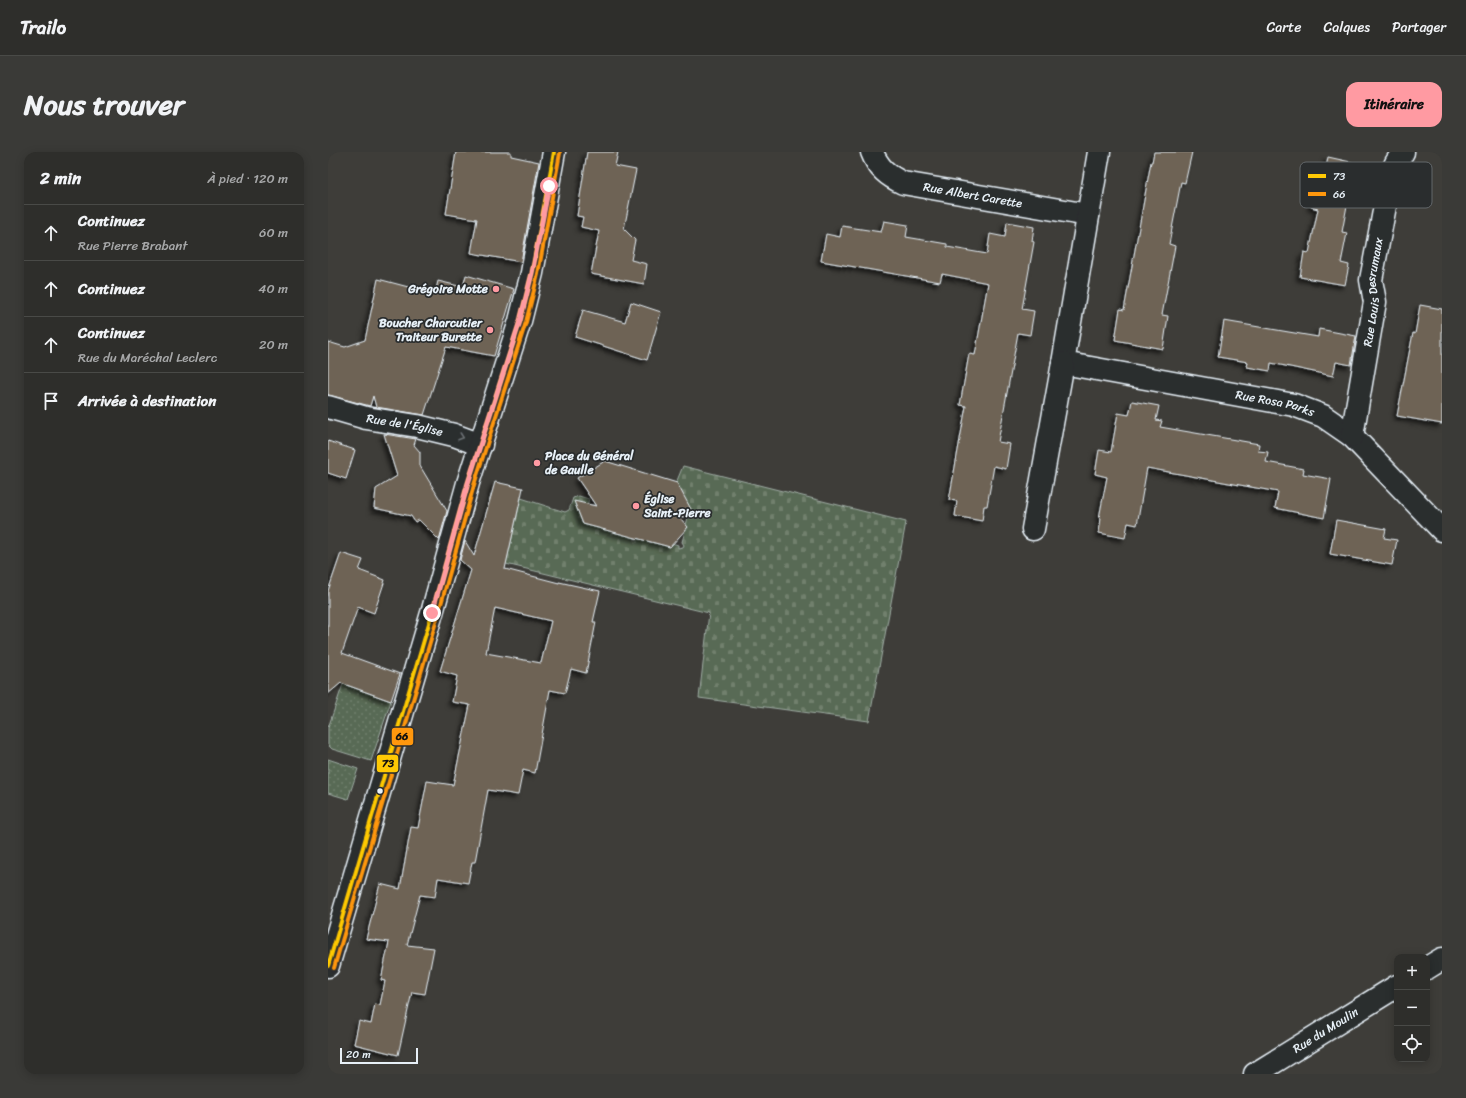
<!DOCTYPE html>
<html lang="fr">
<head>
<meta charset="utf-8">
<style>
	:root { --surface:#2e2e2b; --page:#3a3a37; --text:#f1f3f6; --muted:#a7a8a9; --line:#494a47; --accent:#ff9aa2 }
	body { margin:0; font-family:Sriracha,sans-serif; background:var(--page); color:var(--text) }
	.controls { position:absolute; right:12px; bottom:12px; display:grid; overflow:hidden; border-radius:8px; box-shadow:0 2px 10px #0003 }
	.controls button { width:36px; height:36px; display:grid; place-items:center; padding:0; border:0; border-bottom:1px solid var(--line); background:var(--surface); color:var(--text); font:20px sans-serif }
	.scale { position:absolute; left:12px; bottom:10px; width:78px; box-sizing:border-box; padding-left:4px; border:2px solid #e8f1f8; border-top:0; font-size:11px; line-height:14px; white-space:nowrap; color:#e8f1f8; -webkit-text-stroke:3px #2a2d2e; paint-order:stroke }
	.stop { position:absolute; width:12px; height:12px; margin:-9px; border:3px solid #ff9aa2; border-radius:50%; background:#fff }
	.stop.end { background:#ff9aa2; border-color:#fff; box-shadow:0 1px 4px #0008 }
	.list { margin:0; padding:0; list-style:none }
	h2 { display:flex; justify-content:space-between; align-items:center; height:52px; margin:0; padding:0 16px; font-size:17px }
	h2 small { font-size:13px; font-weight:400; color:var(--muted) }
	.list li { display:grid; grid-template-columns:26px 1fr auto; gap:12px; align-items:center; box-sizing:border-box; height:56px; padding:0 16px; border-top:1px solid var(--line) }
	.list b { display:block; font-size:15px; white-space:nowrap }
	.list p { margin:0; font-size:13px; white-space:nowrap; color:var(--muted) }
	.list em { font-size:13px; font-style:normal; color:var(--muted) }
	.icon { flex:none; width:22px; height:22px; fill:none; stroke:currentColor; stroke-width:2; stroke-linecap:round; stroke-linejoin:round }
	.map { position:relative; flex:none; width:1114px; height:922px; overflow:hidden; border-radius:12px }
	header { display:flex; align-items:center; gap:24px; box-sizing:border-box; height:56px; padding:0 20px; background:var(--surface); border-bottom:1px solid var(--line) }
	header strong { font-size:19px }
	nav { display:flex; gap:22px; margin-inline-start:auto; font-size:14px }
	.intro { display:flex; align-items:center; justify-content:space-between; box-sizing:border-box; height:96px; padding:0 24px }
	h1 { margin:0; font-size:28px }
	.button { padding:10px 18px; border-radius:12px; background:var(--accent); color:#111; font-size:14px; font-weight:700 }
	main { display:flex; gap:24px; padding:0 24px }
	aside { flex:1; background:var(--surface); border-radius:12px; box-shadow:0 2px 10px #0003 }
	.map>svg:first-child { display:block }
	.grass { fill:url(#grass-dots); stroke:#a0aea6 }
	.cemetery { fill:url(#cemetery-stones); stroke:#a0aea6 }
	.building { fill:#6e6354; stroke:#e8f1f8; fill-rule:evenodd; filter:url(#shadow) }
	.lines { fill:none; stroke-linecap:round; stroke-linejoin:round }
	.street-casing { stroke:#e8f1f8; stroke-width:25 }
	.secondary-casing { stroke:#e8f1f8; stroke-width:25 }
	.street { stroke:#2a2d2e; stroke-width:22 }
	.secondary { stroke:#2a2d2e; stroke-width:22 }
	.bus-1-casing { stroke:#2a2d2e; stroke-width:7 }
	.bus-2-casing { stroke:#2a2d2e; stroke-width:7 }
	.bus-1 { stroke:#ffc904; stroke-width:4 }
	.bus-2 { stroke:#ff970d; stroke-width:4 }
	.oneway { stroke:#6c7275 }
	.route { stroke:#ff9aa2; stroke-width:5 }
	.poi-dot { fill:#ff9aa2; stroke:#2a2d2e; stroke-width:1.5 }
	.bus-dot { fill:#e8f1f8; stroke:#2a2d2e; stroke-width:1.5 }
	.labels { text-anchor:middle; stroke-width:3.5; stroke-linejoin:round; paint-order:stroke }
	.street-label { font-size:12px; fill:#e8f1f8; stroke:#2a2d2e }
	.poi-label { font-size:12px; font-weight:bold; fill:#e8f1f8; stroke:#2a2d2e; text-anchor:end }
	.key { fill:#2a2d2e; stroke:#63686b; stroke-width:1 }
	.key-label { font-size:11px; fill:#e8f1f8 }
	.line-badge { stroke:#2a2d2e; stroke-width:1.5 }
	.pale-badge-label { font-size:11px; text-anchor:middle; font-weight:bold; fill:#111 }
</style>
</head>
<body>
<header>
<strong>Trailo</strong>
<nav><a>Carte</a><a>Calques</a><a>Partager</a></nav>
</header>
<div class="intro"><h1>Nous trouver</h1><a class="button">Itinéraire</a></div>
<main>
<aside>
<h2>2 min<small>À pied · 120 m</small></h2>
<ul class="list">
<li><svg class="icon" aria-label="ahead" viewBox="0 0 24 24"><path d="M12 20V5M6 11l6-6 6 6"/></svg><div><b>Continuez</b><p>Rue Pierre Brabant</p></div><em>60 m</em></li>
<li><svg class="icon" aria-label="ahead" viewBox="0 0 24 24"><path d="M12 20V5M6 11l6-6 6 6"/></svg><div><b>Continuez</b></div><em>40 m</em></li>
<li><svg class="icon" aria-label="ahead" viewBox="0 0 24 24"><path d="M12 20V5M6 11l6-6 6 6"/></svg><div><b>Continuez</b><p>Rue du Maréchal Leclerc</p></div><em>20 m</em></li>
<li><svg class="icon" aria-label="arrive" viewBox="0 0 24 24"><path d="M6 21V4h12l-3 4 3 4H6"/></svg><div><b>Arrivée à destination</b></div></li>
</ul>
</aside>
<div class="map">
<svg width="1114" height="922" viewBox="0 0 1114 922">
	<defs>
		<pattern id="grass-dots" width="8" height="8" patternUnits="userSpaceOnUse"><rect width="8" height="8" fill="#596a54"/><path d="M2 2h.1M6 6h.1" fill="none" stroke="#71806d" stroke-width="1.8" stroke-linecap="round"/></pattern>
		<pattern id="cemetery-stones" width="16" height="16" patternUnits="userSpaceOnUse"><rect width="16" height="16" fill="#596a54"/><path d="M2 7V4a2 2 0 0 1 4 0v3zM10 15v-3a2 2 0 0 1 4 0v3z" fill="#71806d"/></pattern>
		<filter id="shadow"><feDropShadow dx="-3.5" dy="3.5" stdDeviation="2" flood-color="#0009"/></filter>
	</defs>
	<rect width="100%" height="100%" fill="#3e3d39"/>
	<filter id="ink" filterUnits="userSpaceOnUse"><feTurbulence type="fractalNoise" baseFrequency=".025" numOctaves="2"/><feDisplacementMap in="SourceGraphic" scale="8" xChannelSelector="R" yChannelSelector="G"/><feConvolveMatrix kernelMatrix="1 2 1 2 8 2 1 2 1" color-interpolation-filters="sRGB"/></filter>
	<g filter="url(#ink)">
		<path class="grass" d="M15,532L63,549L43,609L4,597L0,593V576Z
			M0,607L30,617L20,647L0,641Z"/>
		<path class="cemetery" d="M355,314L578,370L541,569L371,546L381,461L178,412L193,346L237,360L241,358L245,346L251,344L261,347L255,368L253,369L254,371L257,370L307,384L306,386L309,387L310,384L322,388L321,390L332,392L334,388L350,393V396L355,395L356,393L354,390L357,379L360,375L358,373L361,362L346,336Z"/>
		<path class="building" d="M128,0H183V4L211,10L193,110L143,101L149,67L118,62Z
			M259,0H290L287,14L308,18L296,77L307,88L303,108L319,112L316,132L263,122L271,79L253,75L255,65L249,64Z
			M826,0H864L857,31L853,30L841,92L847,94L834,163L840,164L835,197L787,188L792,157L796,158L823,10H824Z
			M1000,5L1027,11L1014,80L1019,81L1013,111L1021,113L1017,133L972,125L976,100L981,101L990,57L983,55L988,32L995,33Z
			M556,69L580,73L578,85L619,92V95L659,102L662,82L677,85L679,70L706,75L704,89L706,90L694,157L706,159L702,183L690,181L670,290L682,292L678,317L666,314L659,354H656L654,369L627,364L629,349L621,348L638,254L632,253L641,202L647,203L660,131L614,122L612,130L493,109L498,82L512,85L514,74L553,80Z
			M138,123L186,137L166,204L118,195L96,263L48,255L45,244L42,254L0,243V190L17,195L37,188L50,127L107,142L110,129L135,135Z
			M303,150L333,160L319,208L247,185L255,158L297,170Z
			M1092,153L1114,157V272L1069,264L1085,181L1087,182Z
			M896,169L990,185L991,177L1028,184L1023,213L1008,210L1005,224L943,211L942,219L919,215L920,210L890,205Z
			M804,249L831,254L828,268L834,269L832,275L931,292L930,299L940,300L938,310L976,317L975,322L1003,327L996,366L947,356L950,340L819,316L809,373L800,371L797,386L771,381L773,366H771L779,325L767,322L771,298L783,300L790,261L801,263Z
			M56,282L88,287L86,293L92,300V314L119,359L111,388L91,368L87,370L83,364L46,356L48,337L69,324Z
			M0,289L27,298L18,327L0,321Z
			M277,309L349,331L365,361L352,366L360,375L342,395L255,372L246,349L268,354L249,326Z
			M167,330L195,336L177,417L231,431V430L272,439L265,470H268L258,521L243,517L237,541L222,538L207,621L195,618L190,643L160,638L147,710H144L140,731L110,726L107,745L92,743L79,793L106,796L97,842L84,840L70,903L26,892L31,869L43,872L47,852L52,853L57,829L53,828L61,790L38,787L52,732L72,737L83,675L90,676L99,629L125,633L142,553L124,550L129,524L112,519L143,418L132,408L137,389L146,404ZM167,456L223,469L213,511L158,501Z
			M1008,368L1058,377L1056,386L1069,388L1064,413L1002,402Z
			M13,401L35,408L31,418L57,428L46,461L30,455L14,501L72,522L63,549L13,531L0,542V439Z"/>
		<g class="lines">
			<g class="street-casing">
				<g id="street">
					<path id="s1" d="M544,0C550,16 560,24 575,31L760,63"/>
					<path id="s2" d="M771,0L735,211L966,253L995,264L1024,284L1114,378"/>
					<path id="s3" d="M0,255L38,266L89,274L126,283L153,293"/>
					<path id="s4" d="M1024,284L1047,150L1043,128L1063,22L1068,11L1075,0"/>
					<path d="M705,377L735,211"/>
					<path d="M1099,816L1114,807"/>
					<path id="s5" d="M927,922L1069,834"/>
				</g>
			</g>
			<g class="secondary-casing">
				<path id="secondary" d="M0,814L104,461L140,331L192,169L204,121L226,0"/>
			</g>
			<use href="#street" class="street"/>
			<use href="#secondary" class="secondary"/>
			<g class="bus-1-casing">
				<path id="bus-1" d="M0,814L104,461L140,331L192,169L204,121L226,0"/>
			</g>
			<g class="bus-2-casing">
				<path id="bus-2" d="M6,816L110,463L146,333L198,170L210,122L232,1"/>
			</g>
			<use href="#bus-1" class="bus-1"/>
			<use href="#bus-2" class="bus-2"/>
		</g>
		<defs><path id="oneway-chevron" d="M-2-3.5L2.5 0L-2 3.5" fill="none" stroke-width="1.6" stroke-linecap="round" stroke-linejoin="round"/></defs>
		<use class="oneway" href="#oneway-chevron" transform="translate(133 285) rotate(19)"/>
	</g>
	<g class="lines" filter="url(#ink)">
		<path class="route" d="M104,461L140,331L192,169L204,121L221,34"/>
	</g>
	<g class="poi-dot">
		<circle cx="168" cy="137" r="4"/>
		<circle cx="162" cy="178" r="4"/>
		<circle cx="209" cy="311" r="4"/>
		<circle cx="308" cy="354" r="4"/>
	</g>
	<circle class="bus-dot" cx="52" cy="639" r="3.5"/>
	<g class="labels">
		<g class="street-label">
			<text dy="4" stroke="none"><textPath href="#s1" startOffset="116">Rue Albert Carette</textPath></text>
			<text dy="4" stroke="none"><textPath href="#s4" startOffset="146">Rue Louis Desrumaux</textPath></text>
			<text dy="4" stroke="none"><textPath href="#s2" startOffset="430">Rue Rosa Parks</textPath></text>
			<text dy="4" stroke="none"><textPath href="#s3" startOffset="79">Rue de l'Église</textPath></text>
			<text dy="4" stroke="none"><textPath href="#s5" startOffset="83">Rue du Moulin</textPath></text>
		</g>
		<g class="poi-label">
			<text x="160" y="141">Grégoire Motte</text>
			<text x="154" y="175">Boucher Charcutier<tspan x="154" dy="14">Traiteur Burette</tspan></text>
			<text x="217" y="308" text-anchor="start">Place du Général<tspan x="217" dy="14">de Gaulle</tspan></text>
			<text x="316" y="351" text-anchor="start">Église<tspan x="316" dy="14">Saint-Pierre</tspan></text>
		</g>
	</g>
	<rect x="972" y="10" width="132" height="46" rx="6" class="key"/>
	<rect x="980" y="22" width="18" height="4" fill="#ffc904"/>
	<rect x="980" y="40" width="18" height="4" fill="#ff970d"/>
	<g class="key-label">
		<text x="1005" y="28">73</text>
		<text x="1005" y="46">66</text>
	</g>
	<g class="line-badge">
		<rect x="63" y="575" width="23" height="19" rx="4" fill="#ff970d"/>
		<rect x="48" y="602" width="23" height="19" rx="4" fill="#ffc904"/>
	</g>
	<g class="pale-badge-label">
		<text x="74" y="588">66</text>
		<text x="60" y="615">73</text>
	</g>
</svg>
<div class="controls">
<button>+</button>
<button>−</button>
<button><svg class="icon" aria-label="locate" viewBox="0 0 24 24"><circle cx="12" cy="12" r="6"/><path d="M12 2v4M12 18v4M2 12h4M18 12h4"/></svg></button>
</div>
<div class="scale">20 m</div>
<div class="stop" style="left:221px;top:34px"></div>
<div class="stop end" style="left:104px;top:461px"></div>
</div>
</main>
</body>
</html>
